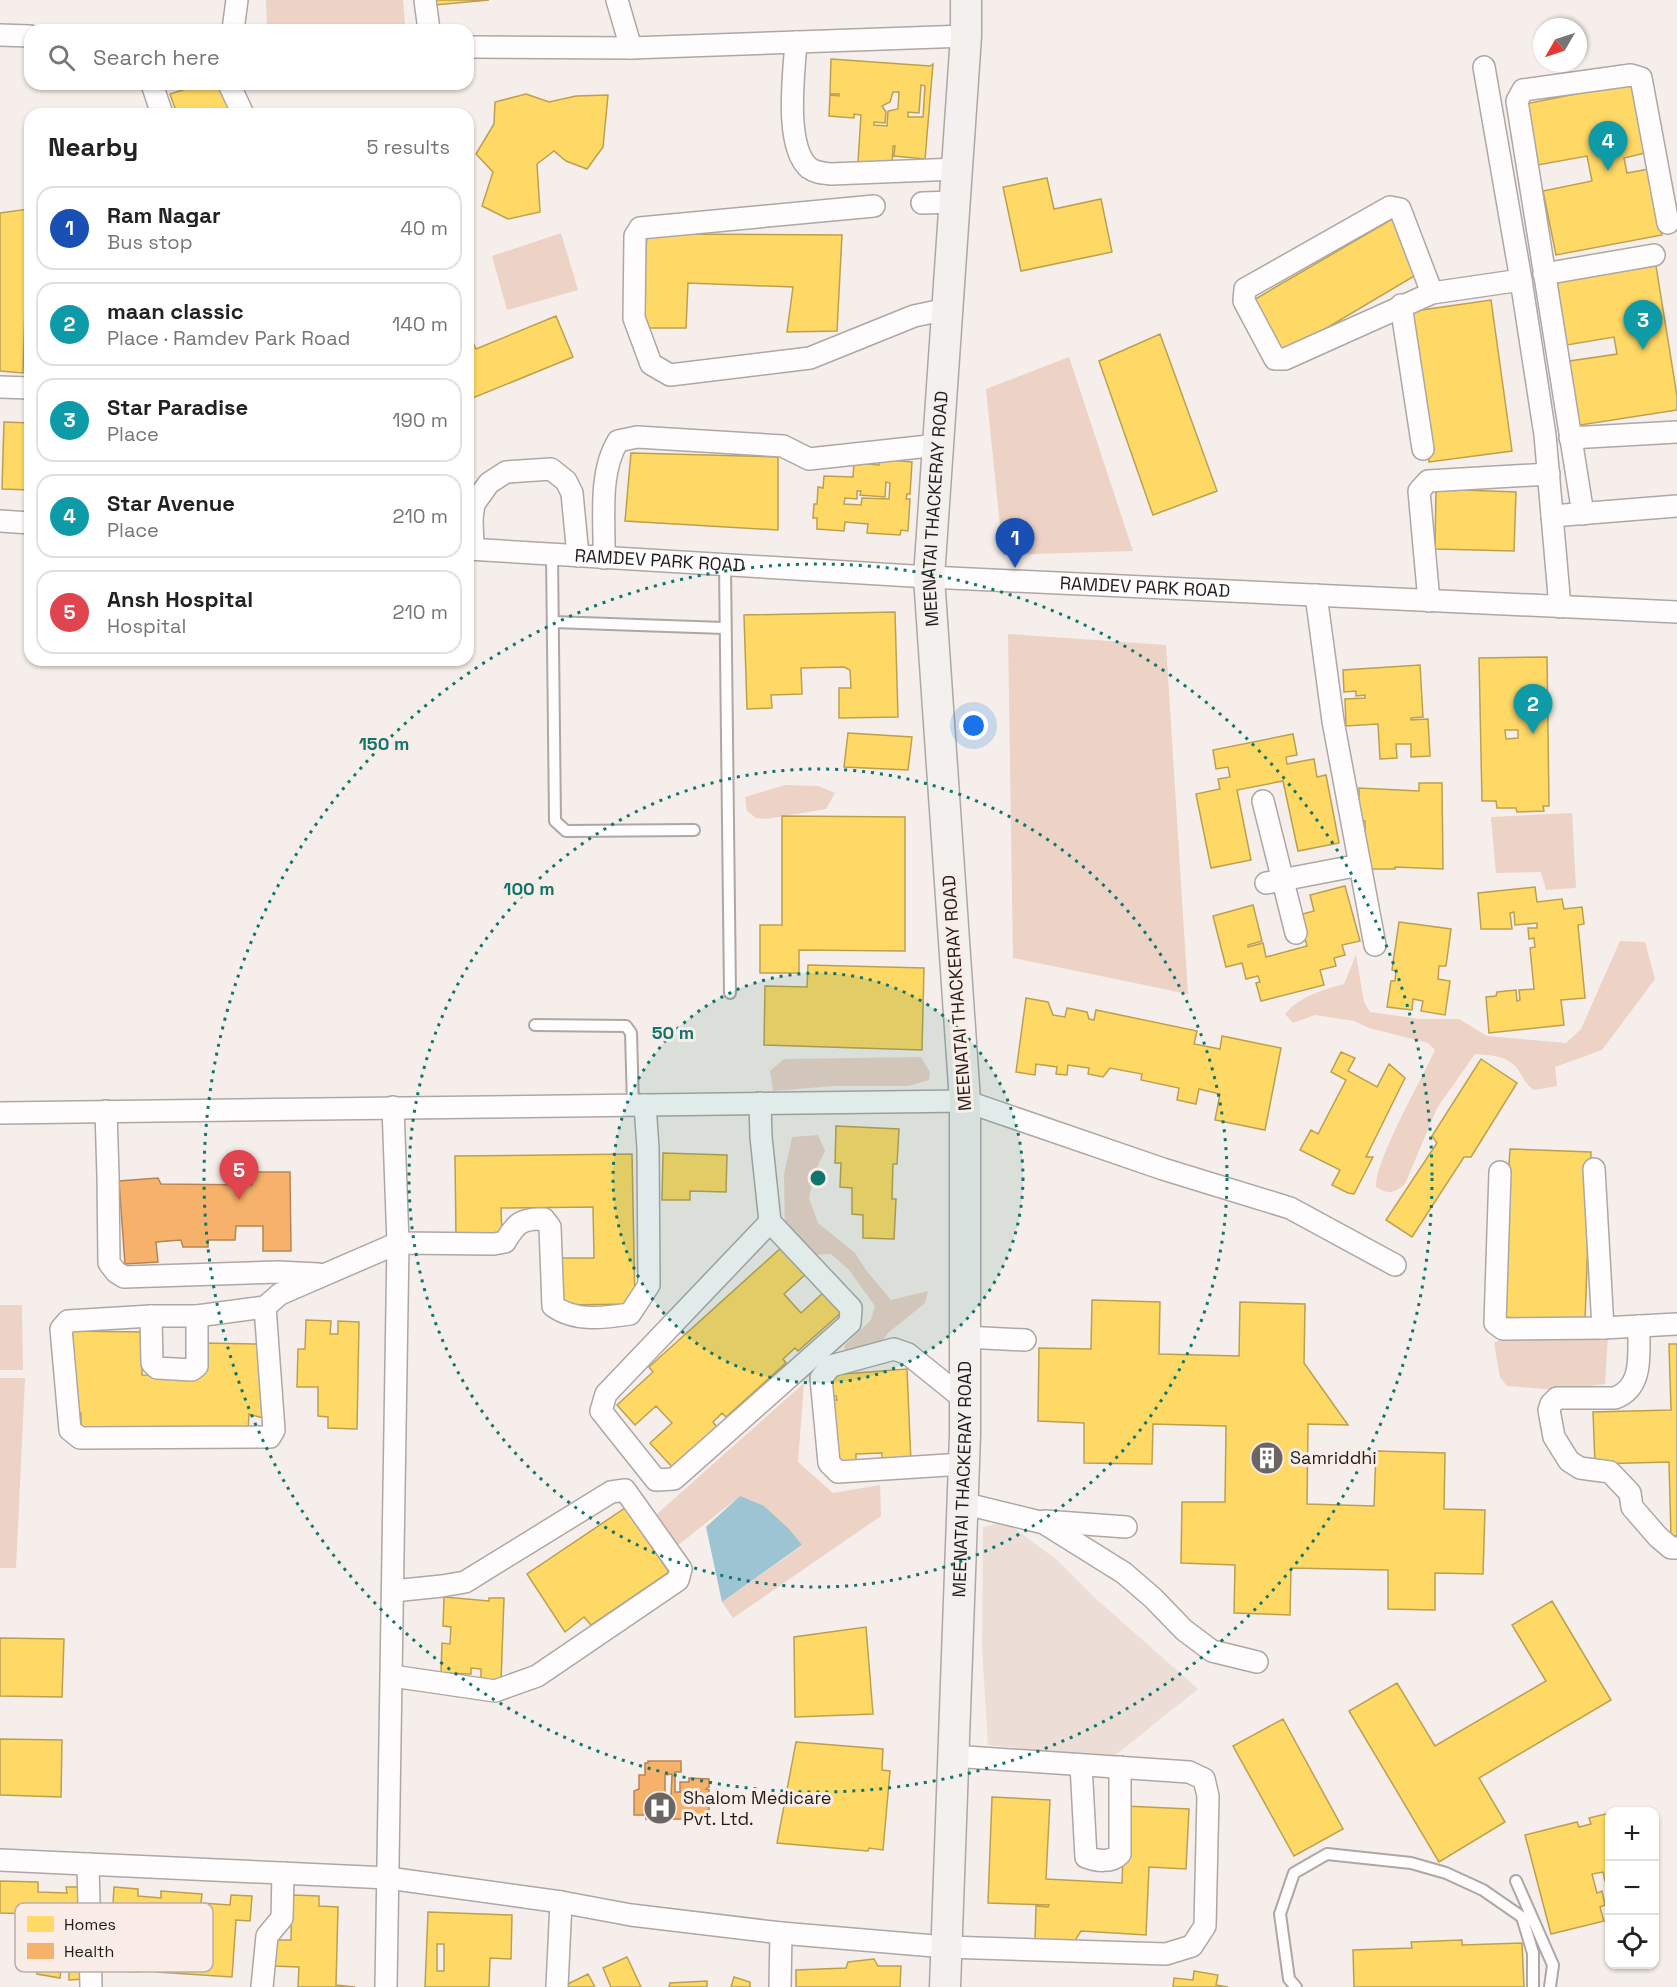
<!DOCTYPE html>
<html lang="en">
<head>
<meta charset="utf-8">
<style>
	:root { --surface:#fff; --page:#f2f2f2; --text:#222; --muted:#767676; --line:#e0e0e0; --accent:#d93025 }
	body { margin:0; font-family:"Space Grotesk",sans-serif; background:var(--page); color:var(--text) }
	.controls { position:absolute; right:18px; bottom:18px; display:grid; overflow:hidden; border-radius:12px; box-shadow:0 2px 4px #0004 }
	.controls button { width:54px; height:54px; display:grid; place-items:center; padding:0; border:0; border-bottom:2px solid var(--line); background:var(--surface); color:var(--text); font:30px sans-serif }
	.compass { position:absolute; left:1533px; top:18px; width:54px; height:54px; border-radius:50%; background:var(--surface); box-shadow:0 2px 4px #0004; rotate:231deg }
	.you { position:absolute; left:974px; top:726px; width:21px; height:21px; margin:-15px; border:4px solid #fff; border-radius:50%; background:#1a73e8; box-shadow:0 0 0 9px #1a73e833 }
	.badge { display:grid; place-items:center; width:39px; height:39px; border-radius:50%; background:var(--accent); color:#fff; font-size:20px; font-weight:700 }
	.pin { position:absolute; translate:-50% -50px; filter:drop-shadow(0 2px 3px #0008) }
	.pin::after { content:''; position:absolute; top:32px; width:21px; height:18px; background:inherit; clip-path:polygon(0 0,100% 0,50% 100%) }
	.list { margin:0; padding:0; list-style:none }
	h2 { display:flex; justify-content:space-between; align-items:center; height:78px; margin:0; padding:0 24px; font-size:26px }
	h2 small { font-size:20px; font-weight:400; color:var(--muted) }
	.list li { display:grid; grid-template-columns:39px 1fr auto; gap:18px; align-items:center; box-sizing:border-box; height:84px; margin:0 12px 12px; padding:0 12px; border:2px solid var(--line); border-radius:18px }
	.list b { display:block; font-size:22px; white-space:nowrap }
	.list p { margin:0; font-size:20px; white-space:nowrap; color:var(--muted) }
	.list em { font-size:20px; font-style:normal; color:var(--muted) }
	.icon { flex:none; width:33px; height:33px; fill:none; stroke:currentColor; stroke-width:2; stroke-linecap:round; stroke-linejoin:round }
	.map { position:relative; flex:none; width:1677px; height:1987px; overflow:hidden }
	.search { position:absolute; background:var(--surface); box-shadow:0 2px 4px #0004; left:24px; top:24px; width:450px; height:66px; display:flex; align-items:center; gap:15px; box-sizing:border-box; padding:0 21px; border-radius:18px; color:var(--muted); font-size:22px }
	.panel { position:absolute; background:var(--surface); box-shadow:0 2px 4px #0004; left:24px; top:108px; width:450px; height:558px; border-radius:18px }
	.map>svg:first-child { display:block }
	.built { fill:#ecded7 }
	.green { fill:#edd2c6 }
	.water { fill:#9dc4d3 }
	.homes { fill:#ffd966; stroke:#bca04f; stroke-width:1.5; fill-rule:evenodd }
	.health { fill:#f6b26b; stroke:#b68553; stroke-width:1.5; fill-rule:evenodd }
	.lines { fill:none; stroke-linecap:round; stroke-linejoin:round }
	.lane-casing { stroke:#ada7a5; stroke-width:14 }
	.street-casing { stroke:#ada7a5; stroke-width:24 }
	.secondary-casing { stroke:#ada7a5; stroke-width:33 }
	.lane { stroke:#fefcfc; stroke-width:10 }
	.street { stroke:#fefcfc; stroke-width:21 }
	.secondary { stroke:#f4f0ed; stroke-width:30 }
	.ring { fill:none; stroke:#0f766e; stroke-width:3; stroke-dasharray:3 6 }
	.labels { text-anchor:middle; stroke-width:6; stroke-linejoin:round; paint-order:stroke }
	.street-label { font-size:18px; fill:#201c1a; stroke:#faece6 }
	.poi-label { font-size:18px; fill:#201c1a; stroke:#faece6; text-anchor:start }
	.key { fill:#faece6; stroke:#b9aea9; stroke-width:1.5 }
	.key-label { font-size:16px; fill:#201c1a }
	.centre { fill:#0f766e; stroke:#faece6; stroke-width:3 }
	.ring-label { font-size:18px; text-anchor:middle; font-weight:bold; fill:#0f766e; stroke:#faece6; stroke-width:6; stroke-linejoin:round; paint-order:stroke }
</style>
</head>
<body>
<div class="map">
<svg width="1677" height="1987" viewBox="0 0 1677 1987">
	<rect width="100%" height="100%" fill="#f6eeea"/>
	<path class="built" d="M1006,1522L1057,1560L1094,1597L1198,1689L1112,1758L988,1745L982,1648L983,1527Z"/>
	<path class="green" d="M266,0H403L405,24L267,27Z
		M561,233L578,290L507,310L492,256Z
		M1069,357L1133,551L1003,555L986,389Z
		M1008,634L1166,645L1188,994L1013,958Z
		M785,785L818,786L835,793L826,809L766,819L756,818L747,811L745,797Z
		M1572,813L1576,888L1546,890L1541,872L1496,873L1491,817Z
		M1620,941L1645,942L1655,979L1602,1050L1555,1067L1557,1086L1534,1090C1525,1084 1525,1080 1519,1071C1510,1056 1491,1055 1475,1054L1437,1108L1405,1184C1394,1193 1389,1195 1376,1187C1375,1160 1422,1079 1435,1050L1428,1043L1369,1028L1354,1021L1315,1015L1293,1023L1285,1014C1299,997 1324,989 1344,984L1356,955L1364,1002L1370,1012L1420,1019H1459L1487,1036L1566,1043L1581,1029Z
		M921,1057L930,1072L929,1080L908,1086H834L773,1091L770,1071L784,1059Z
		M818,1135L825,1151L815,1172L809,1198L818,1223L855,1253L866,1270L891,1300L928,1291L925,1303L888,1333L873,1354L844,1357L845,1345L871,1320L875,1306L849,1270L831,1254L810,1255L785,1237L784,1174L792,1137Z
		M0,1305H22L23,1370H0Z
		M1519,1330L1608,1337L1605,1384L1557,1390L1507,1386L1500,1377L1494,1343Z
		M0,1378H25L16,1568H0Z
		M804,1383L798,1462L833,1493L880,1485L881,1516L733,1618L722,1602L802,1546L740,1496L677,1546L657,1514Z"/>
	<path class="water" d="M740,1496L764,1506L789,1529L802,1545L722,1602L706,1527Z"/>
	<path class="homes" d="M434,0H489L435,5Z
		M831,59L930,66L933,64L925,159L894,156L895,146H893L892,165L858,162L861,115L854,114V118L829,116L830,95L839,96V94H830ZM921,85L925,86L923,117H908V112L919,113ZM893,92H899L898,109L888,111L887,126L874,125V122L885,123L886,112L882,106L890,102Z
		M1631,83L1645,153L1624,158L1627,173L1648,169L1662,235L1556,255L1543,191L1592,181L1587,156L1538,165L1525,104Z
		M201,84H212L213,87L220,84L238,114H168L176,111L170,94Z
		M526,94L549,102L576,96L608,95L603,147L587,169L566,161L554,151L537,164L540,212L508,219L482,206L493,172L476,154L494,124L495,102Z
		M1047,178L1054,209L1101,199L1112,252L1021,271L1003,187Z
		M28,209L23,373L0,371V213Z
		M1394,218L1421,272L1283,354L1252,301Z
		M647,234L842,235L837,331L787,332L793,287L688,283L686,328H641Z
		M1656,266L1677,396V410L1574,426L1563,362L1617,354L1614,337L1561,346L1551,282Z
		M1491,300L1512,451L1429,462L1408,312Z
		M556,316L573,357L468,400V331L476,349Z
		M1160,334L1217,491L1153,515L1099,361Z
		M4,422L30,423V490L2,489Z
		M631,453L778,457V530L625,521Z
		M880,459L912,462L910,494H907L906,499H910L908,531L901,530L900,535L867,533L868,524L845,522L844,531L817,529V518H813L814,504H817L818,487L823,488L824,476L853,477L854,463L879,465ZM886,482L890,483L889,499L862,498L861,505L844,504L845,498L857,499V491H861L860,495L885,497Z
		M1436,489L1516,492L1514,551L1435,549Z
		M895,612L898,717L839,718V688H851L850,670L844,667L801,668L802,694L771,695L772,708L747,709L744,615Z
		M1547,657L1549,806H1543L1544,811L1517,812L1516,808H1497L1496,801H1482L1479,658ZM1505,730H1518V738L1506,739Z
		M1420,665L1423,717L1411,718V720L1428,719L1430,756L1411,757V744H1396L1397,758L1380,759L1378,724L1346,726L1345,699L1365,698V695L1356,696V691L1344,692L1343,670Z
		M848,733L912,737L908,770L844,767Z
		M1293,734L1297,755L1286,757L1287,764L1314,759L1317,777L1326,775L1339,843L1298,851L1283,781L1237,790L1251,860L1211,868L1196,794L1220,789L1218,779L1230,777L1228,767L1216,769L1213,750Z
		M1419,783H1442L1443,869L1395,867V869H1366L1365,821L1359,822V788L1419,791Z
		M782,816L905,817V951L799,950V973H760V925H782Z
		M1345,886L1360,941L1342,945L1345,955L1334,958L1336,966L1320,970L1324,985L1261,1001L1256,983L1260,982L1258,976L1246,979L1242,963L1226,967L1213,916L1253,905L1262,941L1248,945V947L1263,943L1266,957L1307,946L1299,915L1314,911L1310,895Z
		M1535,887L1537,902L1562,899L1564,909L1582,907L1584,924L1578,925L1585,998L1561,1000L1564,1025L1489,1033L1486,997L1496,996L1497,992L1516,990L1517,1001L1520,1000L1519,990L1534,989L1530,948L1535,947L1534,938L1529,939L1528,928H1537V923L1515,925L1514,912L1510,913L1512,929H1481L1478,893Z
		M1399,922L1451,929L1446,966H1439L1438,979L1450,981L1445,1015L1421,1011L1423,1001L1413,999L1412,1010L1387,1007L1391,981H1395L1396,971L1392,970Z
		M808,965L924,968L922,1050L764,1045L765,986L807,987Z
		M1026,998L1048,1002L1053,1015L1065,1017L1067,1008L1087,1012L1089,1019L1094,1020L1096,1010L1197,1031L1194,1044L1220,1049L1222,1036L1281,1048L1265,1130L1215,1120L1220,1094L1199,1089L1196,1104L1177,1100L1179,1088L1141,1080L1142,1074L1110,1068L1103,1077L1088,1074L1089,1068L1068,1065L1067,1075L1056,1074L1057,1067L1036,1064L1035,1075L1016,1072Z
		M1341,1052L1355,1058L1348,1071L1377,1087L1389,1064L1405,1078L1366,1157H1373L1354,1194L1348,1193L1332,1185L1340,1170L1300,1150L1311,1130L1318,1134L1346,1080L1331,1072Z
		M1481,1059L1517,1083L1471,1157H1464L1412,1237L1386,1220L1437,1143L1432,1136Z
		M836,1126L899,1129L897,1164H893L892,1199H896L894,1239L863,1238V1215L852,1214V1188L840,1187L841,1163H835Z
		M1510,1149L1591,1152L1585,1321L1500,1317Z
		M663,1153L727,1155L726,1192L690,1191V1200H662Z
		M632,1154L635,1304L560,1305L559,1258H594L593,1207L501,1208L502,1236L456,1237L455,1156Z
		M783,1246L807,1273L784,1294L801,1313L824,1292L842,1312L798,1351L795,1348L783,1359L786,1363L726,1417L722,1413L713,1422L717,1427L673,1468L650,1443L672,1423L656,1406L635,1425L617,1405L653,1372L649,1367Z
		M1092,1300L1160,1302L1159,1354L1239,1356L1240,1302L1305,1304L1304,1363L1348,1425L1308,1424L1307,1504L1374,1506L1376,1451L1445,1453L1444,1509L1485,1510L1483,1574L1435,1573V1610L1388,1609V1570L1291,1568L1290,1615L1234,1613L1235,1565L1181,1563L1182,1502H1225L1226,1426L1153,1424L1152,1464L1084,1463V1423L1038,1421L1039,1348L1091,1349Z
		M306,1320L331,1321L330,1334H338V1321L359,1322L357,1429L328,1428V1417L318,1416V1387H297L298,1349H305Z
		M67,1331L143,1332L142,1375L202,1376L203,1343L258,1344L263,1418L249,1414L248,1433L81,1431V1413L72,1412Z
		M1669,1344H1677V1536H1671L1669,1462L1595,1464L1593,1412L1671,1410Z
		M907,1369L911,1463L882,1464V1453L856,1454V1461L833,1462L831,1400H837L836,1396H831L830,1375Z
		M625,1508L669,1572L591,1625L584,1617L565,1632L527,1574Z
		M444,1597L489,1601V1598H504L501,1682L481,1681V1669L471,1668V1674L441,1673L442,1643L450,1644L451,1627L443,1626Z
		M1552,1601L1611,1700L1479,1778L1505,1822L1439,1862L1349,1711L1397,1683L1435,1746L1546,1681L1512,1625Z
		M866,1627L873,1714L795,1717L794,1637Z
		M0,1638L64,1639L62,1697L0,1696Z
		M1283,1719L1343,1829L1294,1856L1233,1746Z
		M0,1739L62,1740L61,1797L0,1795Z
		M796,1742L883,1749L882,1770L890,1771L883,1850L869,1848L868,1851L777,1843Z
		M992,1797L1050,1800L1046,1879L1122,1883L1125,1806L1189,1809L1186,1869L1149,1867L1146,1935L1081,1931L1074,1942L1035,1940L1036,1906L1048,1907L1049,1905L988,1903Z
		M1610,1813V1880L1605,1881L1603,1872L1592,1874L1597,1893L1602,1891L1605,1905L1600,1907L1604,1921L1551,1934L1525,1835L1577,1822L1579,1827L1591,1824L1589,1818Z
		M0,1881L38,1882V1892L67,1893L66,1887H83L85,1979L69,1980V1970L61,1969L60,1978L37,1974L32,1914L0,1913Z
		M114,1887L138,1889V1896L161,1898V1891L202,1894L201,1903L230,1905L231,1895L252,1896L250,1921L236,1920L232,1977L157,1972L158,1960L138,1959L137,1972L109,1970Z
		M292,1895L319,1896V1906L338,1907L336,1985L355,1987H298L299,1967L273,1966L274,1940H291Z
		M428,1912L512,1915L511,1959L490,1958L489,1987H425Z
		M1462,1940V1945L1522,1943L1524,1987H1354L1353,1950L1412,1948L1411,1942Z
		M437,1944H444V1971H437Z
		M627,1957L641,1987H611L603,1968Z
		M874,1959L878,1966H901L900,1987H796V1970L846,1968L848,1962Z
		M1194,1971L1218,1975L1216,1985L1228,1987H1173L1174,1978L1193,1980Z
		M588,1974L595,1987H569L568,1984Z
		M734,1977L750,1982V1987H731Z
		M707,1981V1987H669L670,1983Z"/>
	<path class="health" d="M251,1172H290L291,1251H263V1226H236L235,1240H208V1247H183L181,1240L156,1242L158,1262L125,1264L119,1181L158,1178L161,1184L252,1185Z
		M648,1761H681V1772H675V1792H680V1782H689V1778L709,1779V1787L706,1789L709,1790V1816H695V1819H646V1815H634V1791L639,1789V1775H645V1763H648ZM672,1774L671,1797H665V1775Z"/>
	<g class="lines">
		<g class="lane-casing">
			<path id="lane" d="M552,554L555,821L566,831L694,830
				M725,565L730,993
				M553,622L724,628
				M535,1025L626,1026L631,1033L633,1105
				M1516,1881L1553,1965L1550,1987
				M1296,1987L1289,1979L1280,1914L1294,1873L1327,1854L1411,1863L1446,1873L1483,1890L1522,1917L1533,1953V1987"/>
		</g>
		<g class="street-casing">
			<g id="street">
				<path d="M425,0L429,30"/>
				<path d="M617,0L631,48"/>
				<path d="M233,30L237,0"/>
				<path d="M0,35L30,36"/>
				<path d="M796,42C794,73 784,146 809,168C816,173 823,173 831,174L957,169"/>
				<path d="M468,47L631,48L966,36"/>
				<path d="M1484,67L1521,280"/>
				<path d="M152,84L162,114"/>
				<path d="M229,84L243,114"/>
				<path d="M922,203L955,202"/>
				<path d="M874,206L640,228L635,236L634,318L651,364L670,375L810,358L914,316L947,309"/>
				<path d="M1544,274L1654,255"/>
				<path d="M1432,293L1285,359H1275L1244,301L1245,289L1390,207L1400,209L1432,293L1521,280L1545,435L1560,607"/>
				<path d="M1401,305L1423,449"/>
				<path d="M0,387L30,388"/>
				<path d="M1570,438L1677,432"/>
				<path d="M1583,514L1517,101L1523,90L1631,75L1641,78L1668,223"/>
				<path d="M1552,516L1677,506"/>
				<path d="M0,521L30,523"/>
				<path id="s1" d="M468,549L929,577L1677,612"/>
				<path d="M473,549L472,519L474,504L489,483L506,472L551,469L566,481L572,493L578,556"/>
				<path d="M604,558C605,521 598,473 618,441L637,437L783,446L809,459L938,445"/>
				<path d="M1316,595L1333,721L1375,945"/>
				<path d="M1429,601L1419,491L1428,481L1549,474"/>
				<path d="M1263,801L1296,933"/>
				<path d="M1266,883L1360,865"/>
				<path d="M760,1103L761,1137L770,1222L851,1308L850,1323L674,1479L656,1480L601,1411L606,1394L770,1222"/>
				<path d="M106,1111L108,1176L109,1263L116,1272L124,1277L278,1272L318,1274"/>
				<path d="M0,1113L965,1101L1163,1169L1290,1208L1395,1265"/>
				<path d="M1594,1169L1603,1328"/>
				<path d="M1500,1172L1495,1323L1503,1329L1603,1328L1677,1324"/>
				<path d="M265,1307L274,1430L270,1437L80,1438L70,1430L61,1329L68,1321L151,1316H197L265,1307L280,1294L398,1243L494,1244L505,1242C516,1223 522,1218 544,1219L550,1227L553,1306C575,1322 604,1318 630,1314L649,1285L648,1148L645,1105"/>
				<path d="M151,1316L152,1363L157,1368L192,1370L197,1366V1316"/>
				<path d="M1639,1326C1638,1351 1645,1387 1615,1398H1557L1551,1404L1549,1410L1554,1437L1569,1461L1580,1468L1610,1472L1630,1493L1632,1507L1658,1537L1671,1548H1677"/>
				<path d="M965,1337L1025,1340"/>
				<path d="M963,1464L838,1472L829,1463L821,1378L831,1366L894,1349L908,1354L965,1400"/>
				<path d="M962,1503L1044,1523L1124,1573L1153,1598L1184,1630L1212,1651L1257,1662"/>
				<path d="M1044,1521L1126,1527"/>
				<path d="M392,1676L495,1691L537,1676L678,1580L681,1569L625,1490L611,1492L465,1582L442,1586L393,1591"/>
				<path d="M1081,1765L1086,1857C1096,1861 1112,1863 1120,1854V1767"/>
				<path d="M0,1860L388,1878L561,1902L631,1915L781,1933L946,1947L1166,1954L1192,1946L1205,1926L1208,1796L1204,1779L1189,1772L952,1756"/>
				<path d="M88,1864L91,1987"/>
				<path d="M262,1987L267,1936L282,1918L283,1873"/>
				<path d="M386,1987L398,1243L393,1107"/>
				<path d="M557,1987L561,1902"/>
				<path d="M780,1987L781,1933"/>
			</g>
		</g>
		<g class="secondary-casing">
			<g id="secondary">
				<path id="s2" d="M945,1987L965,1435V1101L929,577L966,36V0"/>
			</g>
		</g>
		<use href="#lane" class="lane"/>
		<use href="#street" class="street"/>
		<use href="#secondary" class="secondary"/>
	</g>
	<circle cx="818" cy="1178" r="205" fill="#0f766e" fill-opacity=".12"/>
	<g class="ring">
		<circle cx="818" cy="1178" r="205"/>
		<circle cx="818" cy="1178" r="409"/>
		<circle cx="818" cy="1178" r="614"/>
	</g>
	<defs>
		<g id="building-disc" transform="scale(1.725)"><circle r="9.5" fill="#6b6663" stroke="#faece6"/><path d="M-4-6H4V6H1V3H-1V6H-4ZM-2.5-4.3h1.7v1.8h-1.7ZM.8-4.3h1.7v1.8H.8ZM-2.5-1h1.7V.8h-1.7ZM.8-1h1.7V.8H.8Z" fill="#fff"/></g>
		<g id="hospital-disc" transform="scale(1.725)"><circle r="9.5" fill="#6b6663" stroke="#faece6"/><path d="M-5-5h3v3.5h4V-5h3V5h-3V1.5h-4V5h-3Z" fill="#fff"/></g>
	</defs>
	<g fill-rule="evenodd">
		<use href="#building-disc" x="1267" y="1458"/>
		<use href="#hospital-disc" x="660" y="1808"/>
	</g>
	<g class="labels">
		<g class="street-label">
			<text dy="6" stroke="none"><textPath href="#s2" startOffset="1480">MEENATAI THACKERAY ROAD</textPath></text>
			<text dy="6" stroke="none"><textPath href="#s1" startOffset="192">RAMDEV PARK ROAD</textPath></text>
			<text dy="6" stroke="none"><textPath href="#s1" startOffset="678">RAMDEV PARK ROAD</textPath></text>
			<text transform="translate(957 993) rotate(-94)" y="6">MEENATAI THACKERAY ROAD</text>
			<text dy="6" stroke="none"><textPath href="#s2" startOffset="508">MEENATAI THACKERAY ROAD</textPath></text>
		</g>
		<g class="poi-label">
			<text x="1290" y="1464">Samriddhi</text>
			<text x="683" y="1804">Shalom Medicare<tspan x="683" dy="21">Pvt. Ltd.</tspan></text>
		</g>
	</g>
	<rect x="15" y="1903" width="198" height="69" rx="9" class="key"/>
	<rect x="27" y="1916" width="27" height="16" fill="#ffd966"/>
	<rect x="27" y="1943" width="27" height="16" fill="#f6b26b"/>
	<g class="key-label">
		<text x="64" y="1930">Homes</text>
		<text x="64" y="1957">Health</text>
	</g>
	<circle cx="818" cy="1178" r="9" class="centre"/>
	<g class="ring-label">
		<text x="384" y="750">150 m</text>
		<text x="529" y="895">100 m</text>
		<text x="673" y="1039">50 m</text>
	</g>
</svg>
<div class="controls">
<button>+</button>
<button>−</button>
<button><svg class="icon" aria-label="locate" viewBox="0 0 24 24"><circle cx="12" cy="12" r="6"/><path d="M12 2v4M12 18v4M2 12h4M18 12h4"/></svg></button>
</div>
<svg class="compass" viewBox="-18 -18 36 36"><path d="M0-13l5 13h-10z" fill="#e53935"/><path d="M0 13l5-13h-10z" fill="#767676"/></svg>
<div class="you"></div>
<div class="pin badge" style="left:1015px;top:568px;background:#1a4fb4">1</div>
<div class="pin badge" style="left:1533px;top:734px;background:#0f9aa8">2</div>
<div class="pin badge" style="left:1643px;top:350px;background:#0f9aa8">3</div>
<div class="pin badge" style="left:1608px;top:171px;background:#0f9aa8">4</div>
<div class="pin badge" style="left:239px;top:1200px;background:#e0444e">5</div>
<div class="search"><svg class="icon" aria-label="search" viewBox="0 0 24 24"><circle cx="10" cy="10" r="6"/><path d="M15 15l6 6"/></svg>Search here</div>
<section class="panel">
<h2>Nearby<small>5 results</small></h2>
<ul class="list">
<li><span class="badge" style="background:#1a4fb4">1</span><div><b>Ram Nagar</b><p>Bus stop</p></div><em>40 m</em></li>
<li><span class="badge" style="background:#0f9aa8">2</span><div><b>maan classic</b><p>Place · Ramdev Park Road</p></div><em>140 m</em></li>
<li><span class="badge" style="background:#0f9aa8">3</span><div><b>Star Paradise</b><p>Place</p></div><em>190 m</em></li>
<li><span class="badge" style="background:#0f9aa8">4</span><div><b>Star Avenue</b><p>Place</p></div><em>210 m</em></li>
<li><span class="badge" style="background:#e0444e">5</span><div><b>Ansh Hospital</b><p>Hospital</p></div><em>210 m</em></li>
</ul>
</section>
</div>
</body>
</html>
